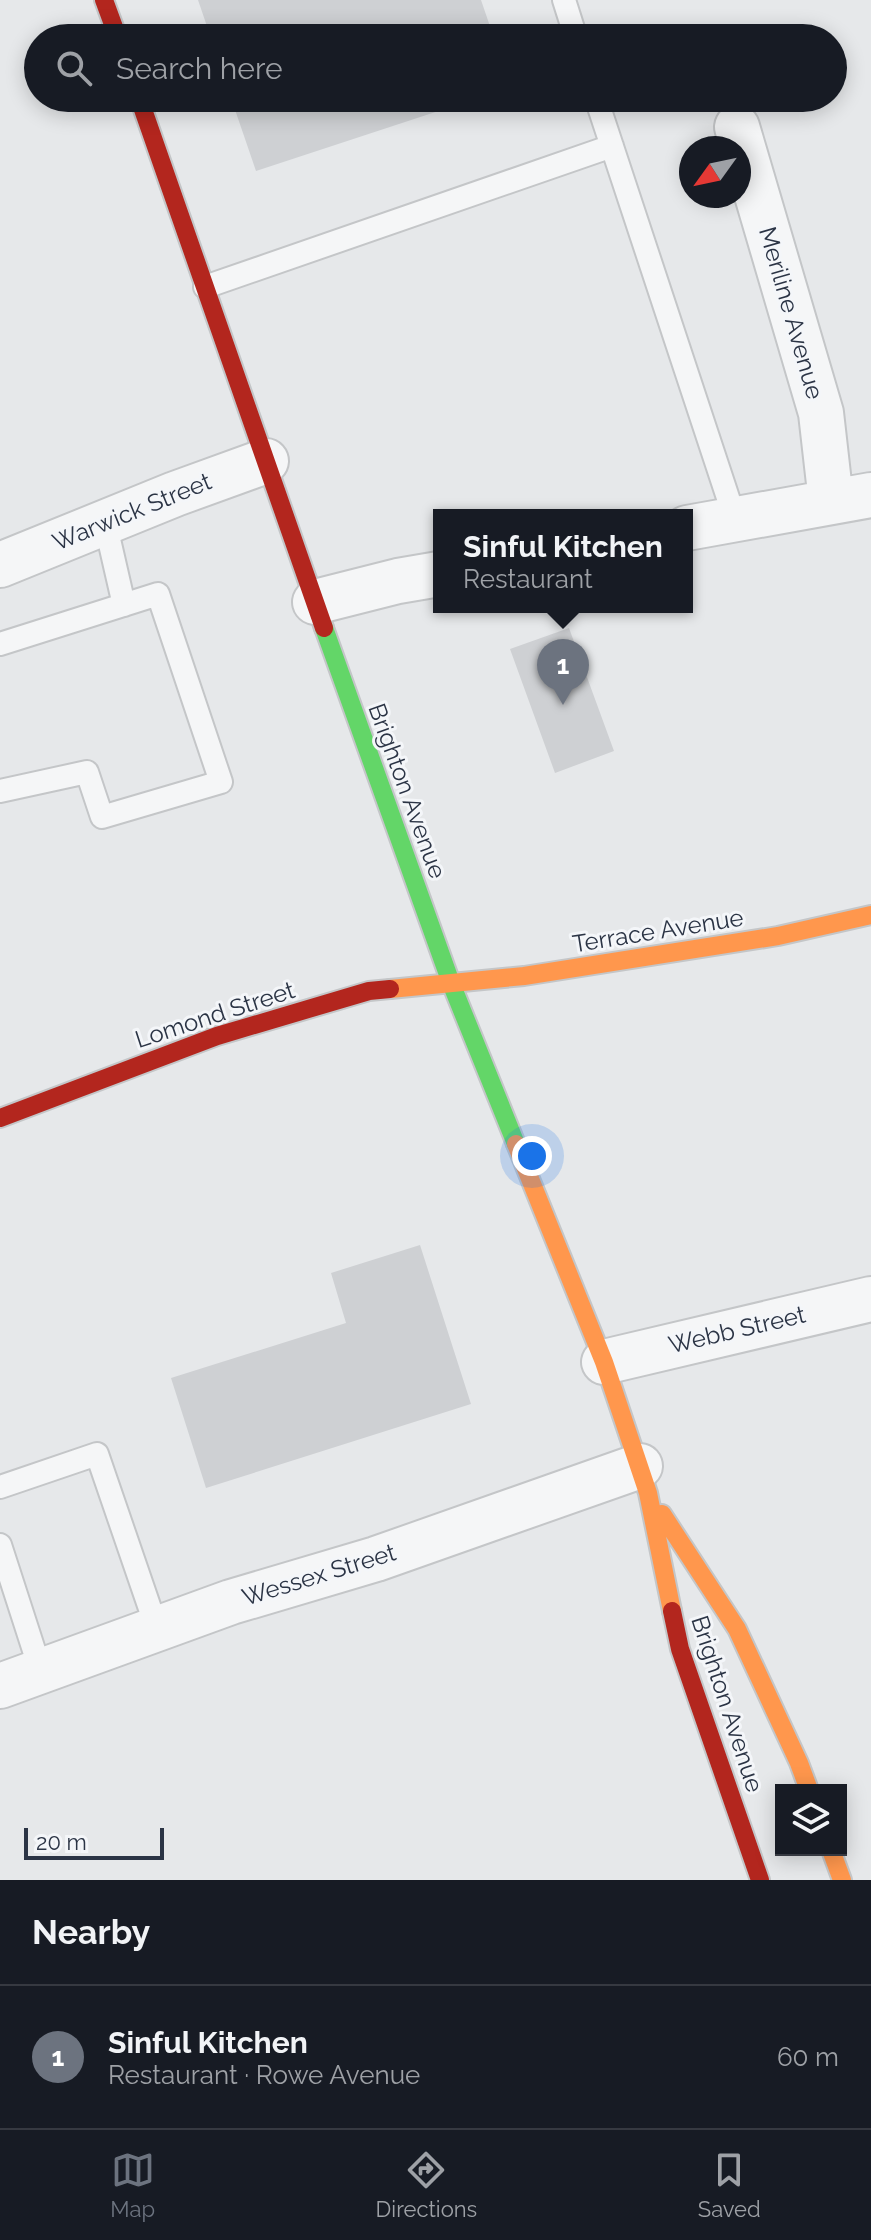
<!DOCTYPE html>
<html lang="en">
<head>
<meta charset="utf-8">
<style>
	:root { --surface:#171b24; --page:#20242c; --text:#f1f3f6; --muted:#9ea1a6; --line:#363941; --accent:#6c737f }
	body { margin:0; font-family:Raleway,sans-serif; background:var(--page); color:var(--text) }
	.controls { position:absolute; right:24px; bottom:24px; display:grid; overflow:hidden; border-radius:0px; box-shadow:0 4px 20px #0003 }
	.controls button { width:72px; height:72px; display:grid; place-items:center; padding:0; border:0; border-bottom:2px solid var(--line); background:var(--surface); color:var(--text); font:40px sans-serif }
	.compass { position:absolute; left:679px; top:136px; width:72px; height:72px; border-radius:50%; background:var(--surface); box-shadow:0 4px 20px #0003; rotate:237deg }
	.scale { position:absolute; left:24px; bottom:20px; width:140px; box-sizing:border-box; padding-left:8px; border:4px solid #2b3445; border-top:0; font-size:22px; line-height:28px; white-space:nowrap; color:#2b3445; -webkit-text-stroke:6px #f4f6f9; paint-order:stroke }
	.you { position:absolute; left:532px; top:1156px; width:28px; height:28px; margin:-20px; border:6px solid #fff; border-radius:50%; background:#1a73e8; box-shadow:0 0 0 12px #1a73e833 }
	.badge { display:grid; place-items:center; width:52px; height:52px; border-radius:50%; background:var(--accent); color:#fff; font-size:26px; font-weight:700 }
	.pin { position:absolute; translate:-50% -66px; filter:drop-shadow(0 2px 4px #0008) }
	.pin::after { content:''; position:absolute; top:42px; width:28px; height:24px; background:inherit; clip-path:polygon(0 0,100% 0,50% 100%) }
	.popup { position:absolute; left:433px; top:509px; width:260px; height:104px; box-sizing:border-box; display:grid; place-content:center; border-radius:0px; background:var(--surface); filter:drop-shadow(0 2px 6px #0005); font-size:26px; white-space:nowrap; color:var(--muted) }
	.popup b { font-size:30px; color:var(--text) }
	.popup::after { content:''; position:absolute; left:50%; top:100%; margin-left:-16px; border:16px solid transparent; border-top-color:var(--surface) }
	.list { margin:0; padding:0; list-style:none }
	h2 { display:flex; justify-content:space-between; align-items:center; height:104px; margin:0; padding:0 32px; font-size:34px }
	h2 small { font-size:26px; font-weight:400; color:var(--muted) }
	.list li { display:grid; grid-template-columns:52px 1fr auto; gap:24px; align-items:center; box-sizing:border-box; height:144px; padding:0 32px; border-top:2px solid var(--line) }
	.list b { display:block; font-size:30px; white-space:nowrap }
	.list p { margin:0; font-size:26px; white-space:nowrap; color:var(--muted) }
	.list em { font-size:26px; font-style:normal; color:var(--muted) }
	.icon { flex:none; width:44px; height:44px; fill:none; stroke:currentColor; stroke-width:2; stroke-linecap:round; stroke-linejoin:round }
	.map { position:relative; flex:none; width:871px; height:1880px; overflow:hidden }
	.search { position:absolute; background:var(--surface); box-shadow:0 4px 20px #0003; left:24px; right:24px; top:24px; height:88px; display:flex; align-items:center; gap:20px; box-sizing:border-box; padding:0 28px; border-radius:44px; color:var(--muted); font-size:30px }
	.sheet { height:248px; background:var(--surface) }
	nav { display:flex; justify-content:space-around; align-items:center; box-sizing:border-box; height:112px; border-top:2px solid var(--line); background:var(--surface); font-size:22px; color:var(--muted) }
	nav a { display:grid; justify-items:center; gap:4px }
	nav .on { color:var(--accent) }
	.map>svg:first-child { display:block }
	.building { fill:#ced0d3 }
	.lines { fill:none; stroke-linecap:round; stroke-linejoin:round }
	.lane-casing { stroke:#c4c6c8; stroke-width:26 }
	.street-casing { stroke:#c4c6c8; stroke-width:48 }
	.fast-casing { stroke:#c4c6c8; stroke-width:22 }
	.slow-casing { stroke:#c4c6c8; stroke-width:22 }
	.jam-casing { stroke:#c4c6c8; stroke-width:22 }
	.lane { stroke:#f5f6f7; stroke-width:22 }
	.street { stroke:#f5f6f7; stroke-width:44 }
	.fast { stroke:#63d668; stroke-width:18 }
	.slow { stroke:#ff974d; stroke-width:18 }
	.jam { stroke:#b3261e; stroke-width:18 }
	.labels { text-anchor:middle; stroke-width:6; stroke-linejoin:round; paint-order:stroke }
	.street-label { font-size:24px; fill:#2b3445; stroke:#f4f6f9 }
</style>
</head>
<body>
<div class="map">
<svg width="871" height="1880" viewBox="0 0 871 1880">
	<rect width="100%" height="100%" fill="#e6e8ea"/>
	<path class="building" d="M198,0H481L494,38H211Z
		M231,98H475V99L256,171Z
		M569,628L614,751L555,773L510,649Z
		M420,1245L471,1404L206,1488L171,1378L346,1323L331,1273Z"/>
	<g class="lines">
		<g class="lane-casing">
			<path id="lane" d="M564,0L576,38
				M596,98L735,519
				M205,287L612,146
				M105,522L124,605
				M0,644L158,594L221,782L102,817L87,772L0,791
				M0,1487L97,1454L157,1629
				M0,1545L41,1672"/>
		</g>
		<g class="street-casing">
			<path id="street" d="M737,127L821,413L831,501
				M687,528L871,495
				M0,565L175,494L266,461
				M315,602L398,581L439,574
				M604,1362L871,1299
				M0,1686L231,1602L376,1559L640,1466"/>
		</g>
		<g class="fast-casing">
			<path id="fast" d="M324,628L451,983L516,1144"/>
		</g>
		<g class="slow-casing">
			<path id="slow" d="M390,989L524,976L778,936L871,915
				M516,1144L604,1362L648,1493L672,1611
				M662,1514L737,1629L799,1763L809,1790
				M831,1850L842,1880"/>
		</g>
		<g class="jam-casing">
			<path id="jam" d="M104,0L118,38
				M139,98L324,628
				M0,1118L217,1036L369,991L390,989
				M672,1611L680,1649L760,1880"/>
		</g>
		<use href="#lane" class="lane"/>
		<use href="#street" class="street"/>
		<use href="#fast" class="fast"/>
		<use href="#slow" class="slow"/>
		<use href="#jam" class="jam"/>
	</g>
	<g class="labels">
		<g class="street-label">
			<text transform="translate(791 313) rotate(74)" y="8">Meriline Avenue</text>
			<text transform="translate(132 512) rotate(-22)" y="8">Warwick Street</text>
			<text transform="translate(407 791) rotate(70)" y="8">Brighton Avenue</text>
			<text transform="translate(658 931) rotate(-9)" y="8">Terrace Avenue</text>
			<text transform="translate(215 1015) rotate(-18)" y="8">Lomond Street</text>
			<text transform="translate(737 1330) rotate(-13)" y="8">Webb Street</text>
			<text transform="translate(319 1575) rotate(-17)" y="8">Wessex Street</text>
			<text transform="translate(727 1704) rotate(72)" y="8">Brighton Avenue</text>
		</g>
	</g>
</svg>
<div class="controls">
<button><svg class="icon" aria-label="layers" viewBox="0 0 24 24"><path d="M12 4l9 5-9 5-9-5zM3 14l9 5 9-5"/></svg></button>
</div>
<svg class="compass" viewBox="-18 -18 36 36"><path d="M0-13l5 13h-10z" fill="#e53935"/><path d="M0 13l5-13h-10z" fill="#9ea1a6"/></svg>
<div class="scale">20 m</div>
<div class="you"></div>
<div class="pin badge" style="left:563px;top:705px">1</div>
<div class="popup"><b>Sinful Kitchen</b>Restaurant</div>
<div class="search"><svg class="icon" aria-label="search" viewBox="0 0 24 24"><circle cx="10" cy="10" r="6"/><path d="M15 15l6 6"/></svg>Search here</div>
</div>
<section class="sheet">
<h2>Nearby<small></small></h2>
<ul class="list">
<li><span class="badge">1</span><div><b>Sinful Kitchen</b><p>Restaurant · Rowe Avenue</p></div><em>60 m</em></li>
</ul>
</section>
<nav>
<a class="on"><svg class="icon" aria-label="map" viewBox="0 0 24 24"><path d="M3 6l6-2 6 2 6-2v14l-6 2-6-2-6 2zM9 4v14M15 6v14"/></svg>Map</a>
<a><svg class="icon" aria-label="directions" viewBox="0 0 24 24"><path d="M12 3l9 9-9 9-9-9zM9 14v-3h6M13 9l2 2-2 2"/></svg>Directions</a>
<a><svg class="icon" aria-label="saved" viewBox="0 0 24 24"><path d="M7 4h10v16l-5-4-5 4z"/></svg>Saved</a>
</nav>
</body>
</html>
